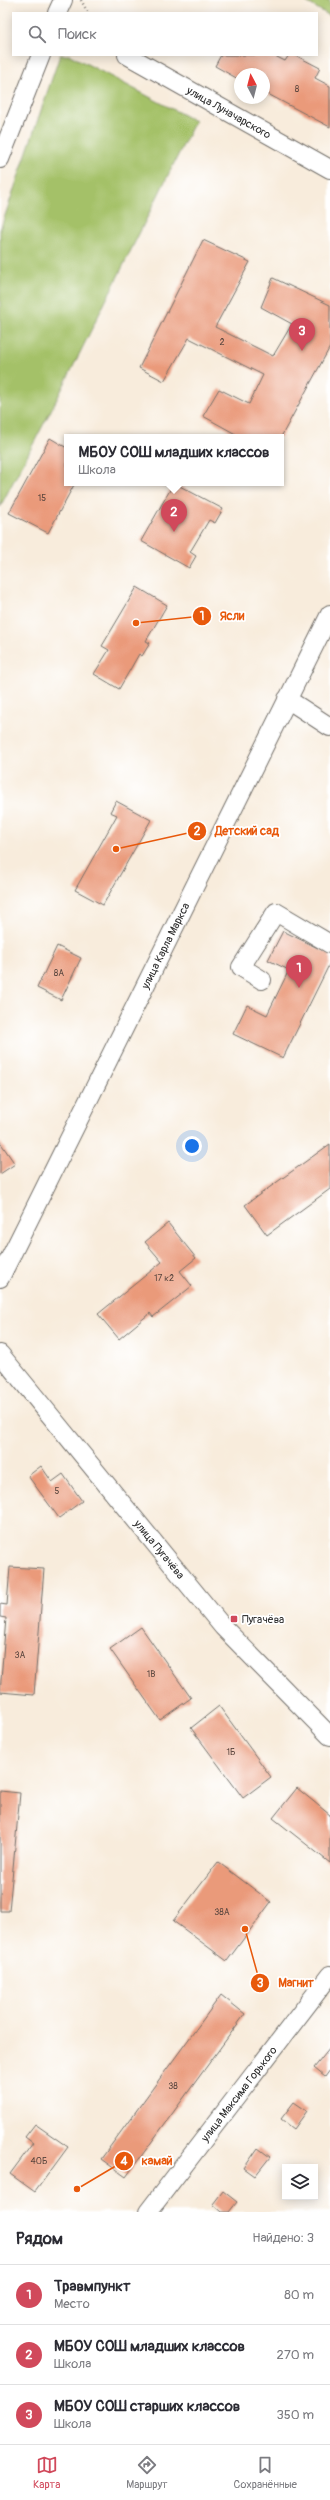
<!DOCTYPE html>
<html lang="ru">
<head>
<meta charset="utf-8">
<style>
	:root { --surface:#fff; --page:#f7f7f7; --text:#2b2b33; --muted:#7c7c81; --line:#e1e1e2; --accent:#d1495b }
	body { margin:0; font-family:Pangolin,sans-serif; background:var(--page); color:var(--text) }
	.controls { position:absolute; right:12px; bottom:12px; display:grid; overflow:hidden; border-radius:0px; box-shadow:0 2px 10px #0003 }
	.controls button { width:36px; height:36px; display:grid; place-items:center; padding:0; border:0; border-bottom:1px solid var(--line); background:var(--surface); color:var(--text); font:20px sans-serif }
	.compass { position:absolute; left:234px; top:68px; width:36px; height:36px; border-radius:50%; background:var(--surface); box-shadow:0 2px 10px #0003; rotate:353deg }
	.you { position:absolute; left:192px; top:1146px; width:14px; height:14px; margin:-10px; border:3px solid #fff; border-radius:50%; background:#1a73e8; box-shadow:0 0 0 6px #1a73e833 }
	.badge { display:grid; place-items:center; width:26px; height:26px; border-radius:50%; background:var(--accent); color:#fff; font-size:13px; font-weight:700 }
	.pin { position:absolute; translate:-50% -33px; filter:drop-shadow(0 1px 2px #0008) }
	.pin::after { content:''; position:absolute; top:21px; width:14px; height:12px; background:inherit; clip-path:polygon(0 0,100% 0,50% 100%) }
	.popup { position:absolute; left:64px; top:434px; width:220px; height:52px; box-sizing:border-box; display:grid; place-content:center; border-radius:0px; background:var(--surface); filter:drop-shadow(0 1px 3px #0005); font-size:13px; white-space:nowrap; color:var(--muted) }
	.popup b { font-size:15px; color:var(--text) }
	.popup::after { content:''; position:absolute; left:50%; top:100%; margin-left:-8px; border:8px solid transparent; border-top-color:var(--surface) }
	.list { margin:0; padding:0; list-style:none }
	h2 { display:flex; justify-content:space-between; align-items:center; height:52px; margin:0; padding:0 16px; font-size:17px }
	h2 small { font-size:13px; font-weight:400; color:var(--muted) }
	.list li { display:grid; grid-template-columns:26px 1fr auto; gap:12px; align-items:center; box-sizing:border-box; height:60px; padding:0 16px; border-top:1px solid var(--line) }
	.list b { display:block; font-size:15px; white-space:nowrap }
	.list p { margin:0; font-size:13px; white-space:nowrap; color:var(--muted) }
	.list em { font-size:13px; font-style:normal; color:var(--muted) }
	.icon { flex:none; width:22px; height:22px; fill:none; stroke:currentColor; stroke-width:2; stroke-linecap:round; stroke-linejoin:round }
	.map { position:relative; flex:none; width:330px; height:2212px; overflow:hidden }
	.search { position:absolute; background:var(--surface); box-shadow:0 2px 10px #0003; left:12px; right:12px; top:12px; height:44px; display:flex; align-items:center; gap:10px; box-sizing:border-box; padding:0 14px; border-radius:0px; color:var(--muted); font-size:15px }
	.sheet { height:232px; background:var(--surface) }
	nav { display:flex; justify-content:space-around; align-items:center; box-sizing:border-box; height:56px; border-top:1px solid var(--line); background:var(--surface); font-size:11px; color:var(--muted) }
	nav a { display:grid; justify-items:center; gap:2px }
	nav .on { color:var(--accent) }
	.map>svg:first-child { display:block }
	.green { fill:#a4c168; stroke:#68764a }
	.building { fill:#ea9a7a }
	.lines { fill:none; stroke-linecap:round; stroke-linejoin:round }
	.minor-casing { stroke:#736f69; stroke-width:20 }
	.path { stroke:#736f69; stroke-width:2.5; stroke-dasharray:1 3; stroke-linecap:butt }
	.minor { stroke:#fff; stroke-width:18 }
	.poi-dot { fill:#d1495b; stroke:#fff; stroke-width:1.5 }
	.labels { text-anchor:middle; stroke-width:3.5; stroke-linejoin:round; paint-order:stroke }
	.number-label { font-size:9px; fill:#5b473f }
	.street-label { font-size:11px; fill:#2b2b2b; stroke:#fff }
	.poi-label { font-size:11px; fill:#2b2b2b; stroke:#fff; text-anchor:start }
	.leader { fill:none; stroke:#e8590c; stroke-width:1.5 }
	.callout-dot { fill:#e8590c; stroke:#fff; stroke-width:1.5 }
	.mark-label { font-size:12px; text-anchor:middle; font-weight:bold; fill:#fff }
	.callout-label { font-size:12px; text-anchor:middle; font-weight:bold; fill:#e8590c; stroke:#fff; stroke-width:3.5; stroke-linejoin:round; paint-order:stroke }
</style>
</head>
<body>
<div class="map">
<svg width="330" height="2212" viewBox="0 0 330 2212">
	<rect width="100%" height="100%" fill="#fff"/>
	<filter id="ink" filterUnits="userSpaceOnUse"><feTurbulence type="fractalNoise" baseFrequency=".025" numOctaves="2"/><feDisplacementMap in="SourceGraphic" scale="8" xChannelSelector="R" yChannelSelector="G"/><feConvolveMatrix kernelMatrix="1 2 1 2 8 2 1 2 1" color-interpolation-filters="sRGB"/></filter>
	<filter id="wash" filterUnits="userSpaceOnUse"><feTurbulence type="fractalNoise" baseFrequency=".012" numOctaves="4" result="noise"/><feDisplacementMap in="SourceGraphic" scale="16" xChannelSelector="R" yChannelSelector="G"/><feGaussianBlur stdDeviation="0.9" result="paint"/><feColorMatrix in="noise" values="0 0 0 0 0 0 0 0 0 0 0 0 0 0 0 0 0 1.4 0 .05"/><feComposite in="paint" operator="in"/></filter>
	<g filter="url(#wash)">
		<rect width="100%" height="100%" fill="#f8ecdc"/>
		<path class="green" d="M303,0H330V16Z
			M60,55H70L195,121L59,395L0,507V230Z"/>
		<g id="blocks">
			<path class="building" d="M221,55H273L285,61L289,55H295L320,68L315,78L330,86V127L264,92V74H240V80L215,66Z
				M203,240L250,262L215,327L273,356L292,324L261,307L273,278L330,305V347L281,437H241L203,416L219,389L249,404L263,375L189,338L164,381L139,368Z
				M50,438L67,448V483H75L48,533L9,513Z
				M174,483L223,509L215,523L209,520L190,552L196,556L189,568L141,541Z
				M137,587L167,605L146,641L150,643L142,656L139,654L119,689L94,674L109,650L102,646Z
				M116,801L151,820L103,905L75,890L117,815L110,812Z
				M283,931L330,954V963L283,1058L233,1034L247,1005L267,1015L289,970L268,960Z
				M57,946L81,958L61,1000L37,988Z
				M0,1142L15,1164L0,1174Z
				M330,1144V1189L267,1235L245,1205Z
				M168,1223L196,1258L180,1271L192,1286L153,1317L150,1313L119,1339L98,1314L162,1262L145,1242Z
				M41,1466L52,1482L63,1474L82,1501L59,1518L28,1476Z
				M10,1567L44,1569L34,1695L0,1692L6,1618L0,1617V1604L7,1605Z
				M141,1627L191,1698L160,1720L110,1649Z
				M219,1706L271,1777L243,1798L191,1728Z
				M297,1788L330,1815V1863L273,1818Z
				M0,1791L20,1793L9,1911H0Z
				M218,1862L271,1902L227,1961L173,1921Z
				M221,1995L245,2014L126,2177L101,2159Z
				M330,2048V2070L325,2077L314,2068Z
				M294,2102L307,2111L294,2129L281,2119Z
				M35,2124L68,2147L35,2192L10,2174L33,2143L25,2137Z
				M258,2148L270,2157L255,2176L244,2168Z
				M223,2191L237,2202L229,2212H222L213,2204Z"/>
		</g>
	</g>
	<g filter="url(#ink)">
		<use href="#blocks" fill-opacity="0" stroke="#736f69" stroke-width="1"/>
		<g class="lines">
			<g class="minor-casing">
				<g id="minor">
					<path d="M57,13L63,0"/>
					<path id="s1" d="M127,55L330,169"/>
					<path d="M0,159L41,55"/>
					<path d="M287,699L330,727"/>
					<path d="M262,980L241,967L276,912L330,944"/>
					<path id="s2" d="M0,1278L330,614"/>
					<path id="s3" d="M0,1354L223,1627L330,1736"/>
					<path id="s4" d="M148,2212L330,1975"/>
				</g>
			</g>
			<path class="path" d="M81,0L88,13"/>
			<use href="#minor" class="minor"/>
		</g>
	</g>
	<rect class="poi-dot" x="230" y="1615" width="8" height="8" rx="2"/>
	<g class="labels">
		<g class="number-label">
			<text x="297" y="92">8</text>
			<text x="222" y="345">2</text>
			<text x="42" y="501">15</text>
			<text x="59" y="976">8А</text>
			<text x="164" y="1281">17 к2</text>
			<text x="57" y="1494">5</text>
			<text x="20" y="1658">3А</text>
			<text x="151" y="1677">1В</text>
			<text x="231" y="1755">1Б</text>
			<text x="222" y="1915">38А</text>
			<text x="173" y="2089">38</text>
			<text x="39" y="2164">40Б</text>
		</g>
		<g class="street-label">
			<text dy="4" stroke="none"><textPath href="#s1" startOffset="117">улица Луначарского</textPath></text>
			<text dy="4" stroke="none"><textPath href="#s2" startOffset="371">улица Карла Маркса</textPath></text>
			<text dy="4" stroke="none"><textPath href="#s3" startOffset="252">улица Пугачёва</textPath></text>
			<text dy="4" stroke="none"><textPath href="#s4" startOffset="149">улица Максима Горького</textPath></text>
		</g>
		<g class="poi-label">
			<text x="242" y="1623">Пугачёва</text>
		</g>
	</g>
	<path class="leader" d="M136 623L202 616M116 849L197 831M245 1929L260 1983M77 2189L124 2161"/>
	<g class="callout-dot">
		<circle cx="136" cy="623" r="4"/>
		<circle cx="116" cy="849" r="4"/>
		<circle cx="245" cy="1929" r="4"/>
		<circle cx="77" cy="2189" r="4"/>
		<circle cx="202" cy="616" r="10"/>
		<circle cx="197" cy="831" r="10"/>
		<circle cx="260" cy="1983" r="10"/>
		<circle cx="124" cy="2161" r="10"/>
	</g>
	<g class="mark-label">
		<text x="202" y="620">1</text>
		<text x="197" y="835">2</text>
		<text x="260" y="1987">3</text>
		<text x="124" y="2165">4</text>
	</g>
	<g class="callout-label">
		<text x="232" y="620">Ясли</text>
		<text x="247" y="835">Детский сад</text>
		<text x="296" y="1987">Магнит</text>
		<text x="157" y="2165">камай</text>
	</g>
</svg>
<div class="controls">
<button><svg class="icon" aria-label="layers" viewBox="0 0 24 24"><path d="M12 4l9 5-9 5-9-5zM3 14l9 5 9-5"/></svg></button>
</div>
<svg class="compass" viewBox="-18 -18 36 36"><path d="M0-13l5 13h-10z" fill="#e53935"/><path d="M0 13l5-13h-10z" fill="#7c7c81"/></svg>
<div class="you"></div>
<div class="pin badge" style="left:299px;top:988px">1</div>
<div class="pin badge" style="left:174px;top:532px">2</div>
<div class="popup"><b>МБОУ СОШ младших классов</b>Школа</div>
<div class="pin badge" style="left:302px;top:351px">3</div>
<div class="search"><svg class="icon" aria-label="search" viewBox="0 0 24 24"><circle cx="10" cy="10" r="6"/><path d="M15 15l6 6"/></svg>Поиск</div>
</div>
<section class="sheet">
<h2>Рядом<small>Найдено: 3</small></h2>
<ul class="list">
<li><span class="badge">1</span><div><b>Травмпункт</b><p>Место</p></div><em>80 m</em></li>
<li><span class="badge">2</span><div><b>МБОУ СОШ младших классов</b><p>Школа</p></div><em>270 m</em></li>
<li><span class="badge">3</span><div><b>МБОУ СОШ старших классов</b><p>Школа</p></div><em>350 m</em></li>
</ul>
</section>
<nav>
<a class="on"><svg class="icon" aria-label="map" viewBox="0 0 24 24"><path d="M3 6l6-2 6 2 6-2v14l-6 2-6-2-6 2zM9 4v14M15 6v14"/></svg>Карта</a>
<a><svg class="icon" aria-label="directions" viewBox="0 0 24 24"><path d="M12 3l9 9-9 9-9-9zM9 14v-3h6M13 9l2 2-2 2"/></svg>Маршрут</a>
<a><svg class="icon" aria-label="saved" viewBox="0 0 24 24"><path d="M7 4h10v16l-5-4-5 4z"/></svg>Сохранённые</a>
</nav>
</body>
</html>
